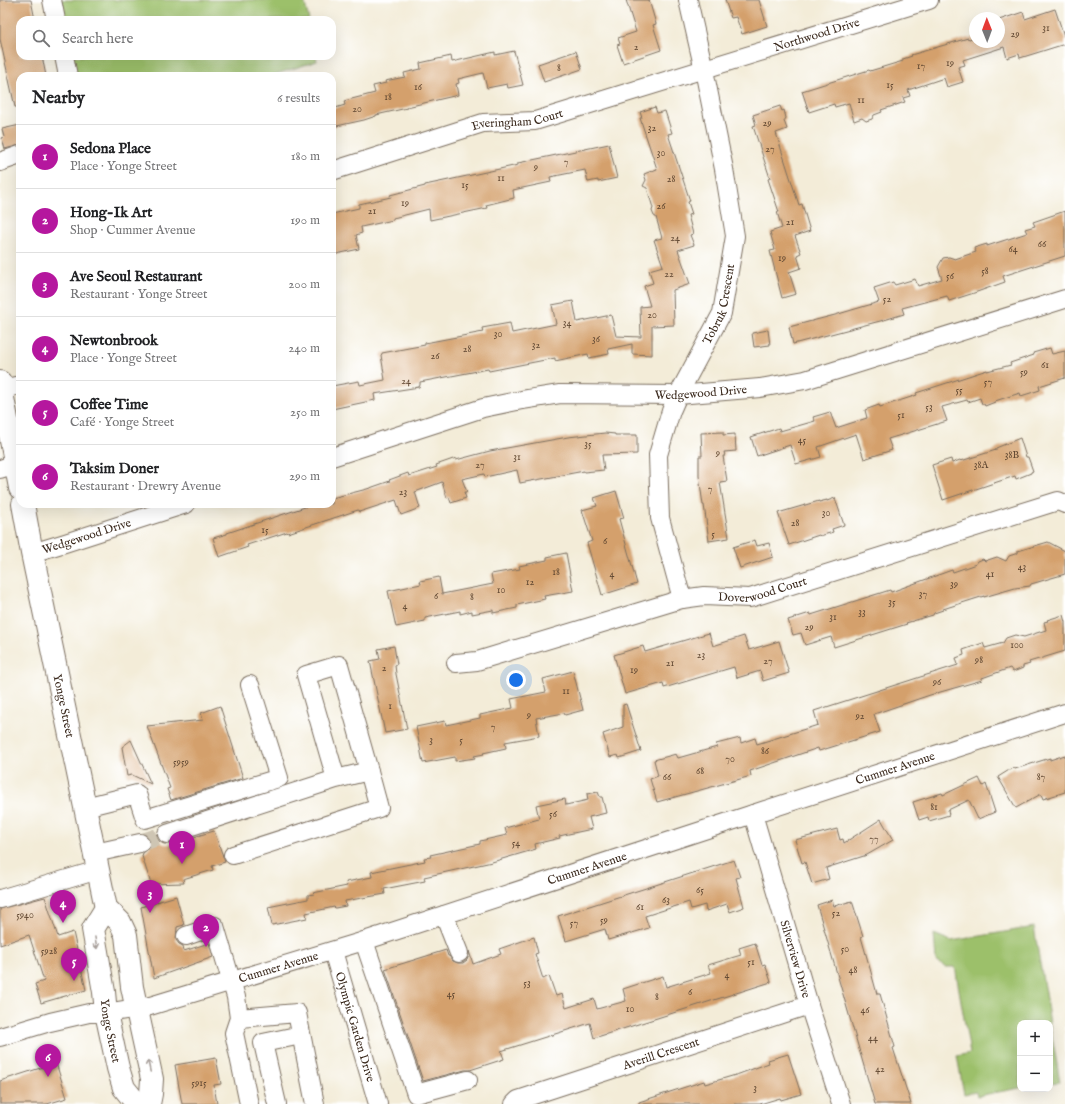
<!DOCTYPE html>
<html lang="en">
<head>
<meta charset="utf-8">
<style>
	:root { --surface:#fff; --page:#f6f6f6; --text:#202124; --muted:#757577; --line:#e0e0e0; --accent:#b5179e }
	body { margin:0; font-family:"IM FELL English",serif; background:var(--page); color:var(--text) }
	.controls { position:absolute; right:12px; bottom:12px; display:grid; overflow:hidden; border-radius:8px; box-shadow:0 4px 16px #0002 }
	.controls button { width:36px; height:36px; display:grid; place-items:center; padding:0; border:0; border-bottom:1px solid var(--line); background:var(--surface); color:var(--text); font:20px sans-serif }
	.compass { position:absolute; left:969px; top:12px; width:36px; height:36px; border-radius:50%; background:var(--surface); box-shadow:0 4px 16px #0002; rotate:359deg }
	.you { position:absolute; left:516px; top:680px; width:14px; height:14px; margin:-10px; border:3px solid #fff; border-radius:50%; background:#1a73e8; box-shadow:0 0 0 6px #1a73e833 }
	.badge { display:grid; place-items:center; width:26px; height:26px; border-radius:50%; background:var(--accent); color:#fff; font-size:13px; font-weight:700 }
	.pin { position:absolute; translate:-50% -33px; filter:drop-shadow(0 1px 2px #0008) }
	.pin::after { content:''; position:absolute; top:21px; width:14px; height:12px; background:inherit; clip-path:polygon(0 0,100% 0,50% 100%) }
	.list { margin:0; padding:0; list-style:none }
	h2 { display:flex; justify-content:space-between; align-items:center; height:52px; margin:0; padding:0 16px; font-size:17px }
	h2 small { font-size:13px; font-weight:400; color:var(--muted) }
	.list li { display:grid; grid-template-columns:26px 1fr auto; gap:12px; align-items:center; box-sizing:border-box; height:64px; padding:0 16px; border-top:1px solid var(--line) }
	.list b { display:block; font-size:15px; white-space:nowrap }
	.list p { margin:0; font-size:13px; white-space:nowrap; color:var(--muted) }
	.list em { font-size:13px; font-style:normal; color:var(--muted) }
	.icon { flex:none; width:22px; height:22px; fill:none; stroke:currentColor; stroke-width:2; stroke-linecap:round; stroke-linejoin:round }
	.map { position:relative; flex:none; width:1065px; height:1104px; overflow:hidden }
	.search { position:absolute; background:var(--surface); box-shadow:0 4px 16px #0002; left:16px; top:16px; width:320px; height:44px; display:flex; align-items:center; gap:10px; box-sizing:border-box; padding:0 14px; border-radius:12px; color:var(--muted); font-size:15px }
	.panel { position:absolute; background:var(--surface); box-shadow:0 4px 16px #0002; left:16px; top:72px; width:320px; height:436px; border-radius:12px }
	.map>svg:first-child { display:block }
	.green { fill:#9cc06a; stroke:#6c7544 }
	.building { fill:#d4a06c }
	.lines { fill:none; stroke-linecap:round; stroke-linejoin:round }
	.minor-tunnel { stroke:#cec5b3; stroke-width:18; stroke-dasharray:18 9; stroke-linecap:butt }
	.minor-casing { stroke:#7b6e5f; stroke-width:20 }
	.major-casing { stroke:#7b6e5f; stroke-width:24 }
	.minor { stroke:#fff; stroke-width:18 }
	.major { stroke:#fff; stroke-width:22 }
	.oneway { stroke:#a79f9a }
	.labels { text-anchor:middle; stroke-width:3; stroke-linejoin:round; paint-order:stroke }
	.number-label { font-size:10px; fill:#614832 }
	.street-label { font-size:12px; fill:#3b2a1e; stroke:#fff }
</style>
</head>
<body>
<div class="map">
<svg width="1065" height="1104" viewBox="0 0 1065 1104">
	<rect width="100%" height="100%" fill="#fff"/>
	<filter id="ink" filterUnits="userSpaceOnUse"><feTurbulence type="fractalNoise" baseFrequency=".025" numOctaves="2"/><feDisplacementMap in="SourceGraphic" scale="8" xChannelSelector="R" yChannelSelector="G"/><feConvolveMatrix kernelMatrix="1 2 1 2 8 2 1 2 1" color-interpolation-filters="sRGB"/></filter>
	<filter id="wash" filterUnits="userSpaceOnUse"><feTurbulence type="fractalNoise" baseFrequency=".012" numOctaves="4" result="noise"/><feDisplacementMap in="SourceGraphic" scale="16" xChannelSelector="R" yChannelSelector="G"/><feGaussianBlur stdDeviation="0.9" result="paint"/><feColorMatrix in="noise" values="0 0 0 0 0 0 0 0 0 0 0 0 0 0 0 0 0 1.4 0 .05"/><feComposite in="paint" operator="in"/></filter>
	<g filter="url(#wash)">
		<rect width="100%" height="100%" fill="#f3ecd8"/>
		<path class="green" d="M59,0H304L309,20H63Z
			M69,56H316L317,61L270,76H73Z
			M1034,927L1050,1023H1020V1088L977,1096L976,1092L964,1094L957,1056L970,1053L955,967H945L936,961L934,934L951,941Z
			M1050,1024L1060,1082L1050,1083Z"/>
		<g id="blocks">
			<path class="building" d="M0,0H31L35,20H20V56H42L46,76H20V107H15L0,39Z
				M626,0H649L656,24L653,25L661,50L623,63L617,45L620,44L618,38L636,32Z
				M725,0H759L767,26L742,34L736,17L731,18Z
				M1055,9L1065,39V44L1020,58L1019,54L1007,58L1004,47L963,60L965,65L958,67L963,82L947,87L944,78L908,90L910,96L903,98L905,102L881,110L882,112L874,115L872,119L866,121L862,118L854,121L849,103L835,107L834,104L809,112L802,91L869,70L870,71L903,61V59L912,56L911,55L968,38L969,39L975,37V42H999V20L1023,12L1025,19Z
				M514,51L523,85L508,88L507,84L487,88L483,73L458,79L459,83L456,84L458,95L407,107V108L376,115V116L364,120L332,127V109L345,105L344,101L375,93L373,86L386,83L385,81L405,77L404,73L421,69L420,63L451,56L452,62L495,52V55Z
				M576,51L582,69L544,82L538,64Z
				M780,106L782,111L784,110L786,118L784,121L787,129L776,133L799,205L802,204L810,231L795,236L801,253L797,255L801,268L789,272L796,294L782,298L770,251L775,250L770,232L782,228L777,212H779L768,179L770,178L753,126L756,125L753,115Z
				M655,107L657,113L665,111L672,133L668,134L690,201L688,202L692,214L688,215L693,234L690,235L694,245L678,250L690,284L673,290L674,325L652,326V355L632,354V344L608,349L609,354L589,358L588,354L555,361V358L489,371L488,369L420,382V385L419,387L374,394L375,400L332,409V386L359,381L360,385L385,380L381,355L382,354V353L425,345V343L483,332L482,328L510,323L512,333L556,324L552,305L573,301L577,322L611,315L616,336L641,337L640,307L650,306L644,286L653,283L649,270L663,266L654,240L662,238L656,217L654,216L652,211L653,208L647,188L643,186L646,180L644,174L657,169L640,118H642L640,112Z
				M20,125V145L5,149L2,138L4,137L2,129Z
				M609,144L617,178L598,182V180L588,182L585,170L550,177L551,182L513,190L514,198L486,205L487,208L430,220L429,209L393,218V220L361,227L362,233L356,235L359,249L332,255V214L359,208V204L391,197L390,195L425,186V185L444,181L518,165V163Z
				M1065,211V256L1003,276L1005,282L974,293L949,301L947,296L902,308L904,314L884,320L793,344L789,327L835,315L879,302L874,288L893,282L895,285L915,279L918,286L942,279L938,267L943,258L949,257L955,259L976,252L974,248L987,244V246L1027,233L1025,229L1035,226L1033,222Z
				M768,330L770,345L754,347L752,333Z
				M1050,348L1052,354L1065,351V378L1039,386L1040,390L1021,396L1020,393L995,401V402L985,406L984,404H982L980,398L968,402L967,400L942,407L947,421L888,439L892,450L864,459L856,434L818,447L821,457L796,464L790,445L757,456L751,437L779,428L780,431L815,421L813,417L830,412L836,428L867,418L865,410L879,405L880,407L905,399L917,395L916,393L987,370V371L1011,365L1010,363L1034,355L1033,353Z
				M723,432V435L735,434L736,451L724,452L725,456H723L727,481L720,482L729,538L709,541L704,505H703L699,476V456H702L701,433Z
				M605,433L615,434V435H637V454L602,455L604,470L584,472V471L520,483L517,470L485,477L484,474L462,479L467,492H464L466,498L451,503L449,497L447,498L442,482L415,492L420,508L401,515L396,500L359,512L358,510L288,533L287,532L247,545L248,547L219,557L213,538L227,534V533L314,504H332V498L367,489L390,481L389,480L408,473L409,476L437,467L436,465L456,458V460L490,451L568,437Z
				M1020,438L1026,457H1028L1033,471L1031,472V473L1016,479L1015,476L943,500L932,465L951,459L952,463L960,460L961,461L996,450V448Z
				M616,491L624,518L619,519L637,584L602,595L587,543L592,541L582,510L597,506L594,498Z
				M835,498L844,525L832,529L833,532L820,536L819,535L789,545L778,513L819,501V502L827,500V501Z
				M755,540L757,546L769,543L773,557L740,568L733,547Z
				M1048,542L1065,551V574L1031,584L1030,586L1015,588L984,597V596L943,609V610L934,613L933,615L906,623L907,624L834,647L831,637L805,645L801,633L793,635L788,620L810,613L811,615L890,590L891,592L938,575L952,570L953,572L976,564L978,561L983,559L985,561L997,557L1006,561L1009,556L1018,553V551Z
				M566,553L573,591L544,596L545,599L517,605V608L493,613V610L472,614V611L460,614V611L425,618V621L396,627L388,591L421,584L420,581L439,577L442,594L493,584L491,574L520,569L519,566L547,560V557Z
				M1063,615L1065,622V651L1029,662L1030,664L1023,666V668L1013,672L1010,668L982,678V680L930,695L874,714L880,732L819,751L818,748L750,771L751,776L657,802L650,779L658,776L654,760L676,754L678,758L717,747L716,744L740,738L741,743L755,738L757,744L818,725L814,711L958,665L956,658L964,655L963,650L983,643L985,648L1003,643L1006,638L1015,635L1024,637L1046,630L1044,622L1048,621L1047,620Z
				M709,633L713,646L744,636L749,650L779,641L789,673L763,681L760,671L737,678L734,667L664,688L663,683L625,694L614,655L643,646L645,652Z
				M394,646L397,664L395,665L396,674L407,729L385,733L370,661L380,659L378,649Z
				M573,671L583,710L565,715L564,713L536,718L539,736L505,742L506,748L483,753L484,754L474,756L475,758L455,761V757L423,763L416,727L445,721L446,725L480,718V715L513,708L511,699L546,692L543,679Z
				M626,704L641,751L619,758L618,755L610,757L603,734L623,727V705Z
				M220,706L243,778L171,800L167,789L170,788L147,726L203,720L201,713Z
				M131,740L151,784L132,775L127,776L122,747Z
				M1065,755V792L1043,799L1041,794L1016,808L998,777L1014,767L1015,769L1050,758V760Z
				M979,778L983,786L986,784L995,812L978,819L969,800L948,810L949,815L929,821L928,817L919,820L913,802L942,793L943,795Z
				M598,792L600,797H602L606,813L589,817L592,829L559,836L560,838L535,844L536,849L492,862L424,877L425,881L384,889L385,894L345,901L346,906L335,908L334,907L306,913L307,918L272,925L268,907L308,899V895L314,894L313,893L347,886L346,882L372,877L371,872L425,861L424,858L431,857L430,855L480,844V841L507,835L505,828L539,819L536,805L565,799L566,805L588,800L587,794Z
				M881,819L893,840L867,855L826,868L829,879L812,884L805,862L802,863L795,840L837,829L840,840L843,839L844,843Z
				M214,831L225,862L212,866L213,870L183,879L184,883L151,884L142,856L143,853L147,850L150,846V841L148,837L157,834V838L160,842L164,844H170Z
				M734,860L740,877L736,878L744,907L730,912L727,904L706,911L705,905L691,909L689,902L645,916L649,928L608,940L605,929L566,941L558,916Z
				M176,896L184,925L177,927L176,940L179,944L183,946L184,951L209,943L213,957L154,978L141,907Z
				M45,897L58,937L73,932L86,990L41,1003L35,984L44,981L29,935L0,945V909Z
				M832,900L834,906L852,901L863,936L861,937L869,965L877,994H880L895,1047L893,1048L911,1104H875L817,905Z
				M534,937L538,953L535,954L543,979L549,976L556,996L562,994L566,1008L594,999L597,1009L626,1001L623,989L663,976L666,987L711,973L708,965L741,955L739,948L755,943L762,965L765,964L771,982L594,1038L590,1023L501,1051L504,1059L470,1070H465L423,1081L385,969L446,950L448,956H449L453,961L458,963H463L467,960L469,955V951L473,964L501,954L499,949Z
				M788,1054L801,1094L781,1100L780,1098L760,1104H639V1102L704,1081L705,1084L739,1074L769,1063L768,1060Z
				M216,1058L221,1084L214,1085L217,1104H182L175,1065Z
				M56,1063L67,1098L47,1104H0V1081Z"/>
		</g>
	</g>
	<g filter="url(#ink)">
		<use href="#blocks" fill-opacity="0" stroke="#7b6e5f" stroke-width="1"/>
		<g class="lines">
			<path class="minor-tunnel" d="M140,843L167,834"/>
			<g class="minor-casing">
				<g id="minor">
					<path d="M52,0L56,20"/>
					<path d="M64,56L68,76"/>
					<path d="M0,162L20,155"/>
					<path id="s1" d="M332,171L483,123L535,121L929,0"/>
					<path d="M2,389L20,385"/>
					<path id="s2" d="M332,457L483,408L522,400L560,394L678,395L760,388L805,380L1065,299"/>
					<path d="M0,469L16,464"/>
					<path id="s3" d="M32,553L65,543L186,504"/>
					<path id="s4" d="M682,599L660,518L658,455L671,411L678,395L722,313L735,236L724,169L704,70L688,0"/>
					<path id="s5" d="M456,663L477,661L682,599L704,596L750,598L1058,501L1065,504"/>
					<path d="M85,807L137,794L145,819L279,778L250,685"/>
					<path id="s6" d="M753,814L809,1005L841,1104"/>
					<path d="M167,834L336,779L306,675L339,665L369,771L336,779"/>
					<path d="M95,853L140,843"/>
					<path d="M233,855L379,808L369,771"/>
					<path d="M0,899L98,870"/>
					<path d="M444,915L459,953"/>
					<path d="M186,936L215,926L236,997L239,1018L234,1033L249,1104"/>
					<path d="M364,941L416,1094L468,1080"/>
					<path id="s7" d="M333,951L378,1104"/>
					<path d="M239,1018L297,1013L315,1104"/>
					<path id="s8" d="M0,1037L50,1022L89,1013H106L150,1006L364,941L753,814L1065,713"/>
					<path d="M277,1104L263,1043L301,1035"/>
					<path id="s9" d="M514,1104L518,1100L809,1005"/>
				</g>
			</g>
			<g class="major-casing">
				<g id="major">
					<path d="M0,382L20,488"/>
					<path id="s10" d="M23,504L32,553L106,908L120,922L126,935L132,987L152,1079L151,1094L149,1104"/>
					<path id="s11" d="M106,908L93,929L104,992L106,1013L118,1068L124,1088L137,1104"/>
				</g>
			</g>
			<use href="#minor" class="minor"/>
			<use href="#major" class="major"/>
		</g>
		<defs><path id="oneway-shaft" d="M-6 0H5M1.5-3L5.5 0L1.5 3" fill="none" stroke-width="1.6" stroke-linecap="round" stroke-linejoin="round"/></defs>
		<g class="oneway">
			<use href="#oneway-shaft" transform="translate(96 943) rotate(80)"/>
			<use href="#oneway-shaft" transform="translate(149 1066) rotate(-102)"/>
		</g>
	</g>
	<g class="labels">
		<g class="number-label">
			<text x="1046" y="31">31</text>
			<text x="1015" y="37">29</text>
			<text x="636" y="50">2</text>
			<text x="950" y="66">19</text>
			<text x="921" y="69">17</text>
			<text x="559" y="71">8</text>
			<text x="890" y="88">15</text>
			<text x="418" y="90">16</text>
			<text x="388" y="100">18</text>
			<text x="861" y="103">11</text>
			<text x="357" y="112">20</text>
			<text x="767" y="126">29</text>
			<text x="652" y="131">32</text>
			<text x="770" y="152">27</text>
			<text x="661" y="156">30</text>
			<text x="566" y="165">7</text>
			<text x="536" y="170">9</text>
			<text x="501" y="181">11</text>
			<text x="671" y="182">28</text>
			<text x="465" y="188">15</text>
			<text x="405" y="206">19</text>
			<text x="661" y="209">26</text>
			<text x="372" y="214">21</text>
			<text x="790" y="225">21</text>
			<text x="675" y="241">24</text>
			<text x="1042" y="247">66</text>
			<text x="1013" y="252">64</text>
			<text x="782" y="261">19</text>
			<text x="985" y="274">58</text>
			<text x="669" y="277">22</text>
			<text x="950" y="279">56</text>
			<text x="887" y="302">52</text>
			<text x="652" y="318">20</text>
			<text x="567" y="326">34</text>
			<text x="498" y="337">30</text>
			<text x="596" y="342">36</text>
			<text x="536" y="348">32</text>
			<text x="467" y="352">28</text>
			<text x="435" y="359">26</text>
			<text x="1045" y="368">61</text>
			<text x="1024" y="375">59</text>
			<text x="406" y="384">24</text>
			<text x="988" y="385">57</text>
			<text x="959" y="393">55</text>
			<text x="929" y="410">53</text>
			<text x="901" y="418">51</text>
			<text x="802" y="443">45</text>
			<text x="588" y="447">35</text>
			<text x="718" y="456">9</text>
			<text x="1012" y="458">38B</text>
			<text x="517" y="460">31</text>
			<text x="480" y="468">27</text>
			<text x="981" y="468">38A</text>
			<text x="710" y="492">7</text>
			<text x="403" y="495">23</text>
			<text x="826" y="516">30</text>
			<text x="795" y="526">28</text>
			<text x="265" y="533">15</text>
			<text x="713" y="537">5</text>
			<text x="605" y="544">6</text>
			<text x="1022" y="570">43</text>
			<text x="556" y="575">18</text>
			<text x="612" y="577">4</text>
			<text x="990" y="577">41</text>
			<text x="530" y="585">12</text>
			<text x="954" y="587">39</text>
			<text x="501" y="593">10</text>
			<text x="923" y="597">37</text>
			<text x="436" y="599">6</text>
			<text x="472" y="600">8</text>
			<text x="892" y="605">35</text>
			<text x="405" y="609">4</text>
			<text x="862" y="615">33</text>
			<text x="833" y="620">31</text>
			<text x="809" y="630">29</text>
			<text x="1017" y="648">100</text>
			<text x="701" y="658">23</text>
			<text x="979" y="663">98</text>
			<text x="768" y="664">27</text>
			<text x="670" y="666">21</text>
			<text x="384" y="671">2</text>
			<text x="634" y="673">19</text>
			<text x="937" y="685">96</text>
			<text x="566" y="694">11</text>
			<text x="390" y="709">1</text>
			<text x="529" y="718">9</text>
			<text x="860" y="719">92</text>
			<text x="493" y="730">7</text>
			<text x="431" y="743">3</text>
			<text x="461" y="743">5</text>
			<text x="765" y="754">86</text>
			<text x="730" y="762">70</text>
			<text x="181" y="765">5959</text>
			<text x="700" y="774">68</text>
			<text x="667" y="780">66</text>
			<text x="1041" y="780">87</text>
			<text x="934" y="810">81</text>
			<text x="553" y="817">56</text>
			<text x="874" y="842">77</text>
			<text x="516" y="846">54</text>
			<text x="700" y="893">65</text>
			<text x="666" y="903">63</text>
			<text x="640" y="910">61</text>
			<text x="836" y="916">52</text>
			<text x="25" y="918">5940</text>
			<text x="604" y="923">59</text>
			<text x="574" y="926">57</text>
			<text x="845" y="952">50</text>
			<text x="49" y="954">5928</text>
			<text x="751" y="965">51</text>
			<text x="853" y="973">48</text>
			<text x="727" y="978">4</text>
			<text x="527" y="986">53</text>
			<text x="690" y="995">6</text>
			<text x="451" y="997">45</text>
			<text x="657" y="1000">8</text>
			<text x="630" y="1012">10</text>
			<text x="865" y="1013">46</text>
			<text x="873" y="1041">44</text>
			<text x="880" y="1072">42</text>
			<text x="199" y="1086">5915</text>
			<text x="755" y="1091">3</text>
		</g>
		<g class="street-label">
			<text dy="4" stroke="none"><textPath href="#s1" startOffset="505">Northwood Drive</textPath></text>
			<text dy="4" stroke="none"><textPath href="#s1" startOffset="193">Everingham Court</textPath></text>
			<text dy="4" stroke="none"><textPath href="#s4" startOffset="311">Tobruk Crescent</textPath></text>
			<text dy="4" stroke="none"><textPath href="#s2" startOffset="378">Wedgewood Drive</textPath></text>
			<text dy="4" stroke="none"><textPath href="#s3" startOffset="57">Wedgewood Drive</textPath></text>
			<text dy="4" stroke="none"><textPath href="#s5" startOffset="317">Doverwood Court</textPath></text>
			<text dy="4" stroke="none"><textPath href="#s10" startOffset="206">Yonge Street</textPath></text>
			<text dy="4" stroke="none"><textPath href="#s8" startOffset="936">Cummer Avenue</textPath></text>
			<text dy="4" stroke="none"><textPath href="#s8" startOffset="612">Cummer Avenue</textPath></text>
			<text dy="4" stroke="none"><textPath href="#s6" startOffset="151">Silverview Drive</textPath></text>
			<text dy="4" stroke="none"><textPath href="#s8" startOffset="288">Cummer Avenue</textPath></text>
			<text dy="4" stroke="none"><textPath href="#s7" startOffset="79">Olympic Garden Drive</textPath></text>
			<text dy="4" stroke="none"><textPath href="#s11" startOffset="128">Yonge Street</textPath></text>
			<text dy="4" stroke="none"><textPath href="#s9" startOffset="156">Averill Crescent</textPath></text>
		</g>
	</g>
</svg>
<div class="controls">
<button>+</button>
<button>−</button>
</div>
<svg class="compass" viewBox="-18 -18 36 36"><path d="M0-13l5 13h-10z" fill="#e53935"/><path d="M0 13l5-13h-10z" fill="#757577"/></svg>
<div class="you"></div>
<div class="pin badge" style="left:182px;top:864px">1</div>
<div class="pin badge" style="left:206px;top:947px">2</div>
<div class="pin badge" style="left:150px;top:913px">3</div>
<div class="pin badge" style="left:63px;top:923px">4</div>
<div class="pin badge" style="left:74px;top:981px">5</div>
<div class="pin badge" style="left:48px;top:1077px">6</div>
<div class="search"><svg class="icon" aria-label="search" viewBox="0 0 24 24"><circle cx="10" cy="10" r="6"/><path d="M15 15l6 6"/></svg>Search here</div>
<section class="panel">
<h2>Nearby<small>6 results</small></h2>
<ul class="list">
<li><span class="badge">1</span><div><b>Sedona Place</b><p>Place · Yonge Street</p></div><em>180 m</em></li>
<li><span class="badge">2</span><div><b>Hong-Ik Art</b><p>Shop · Cummer Avenue</p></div><em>190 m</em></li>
<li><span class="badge">3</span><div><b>Ave Seoul Restaurant</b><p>Restaurant · Yonge Street</p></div><em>200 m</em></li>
<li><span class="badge">4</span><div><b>Newtonbrook</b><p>Place · Yonge Street</p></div><em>240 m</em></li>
<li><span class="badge">5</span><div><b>Coffee Time</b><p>Café · Yonge Street</p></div><em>250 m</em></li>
<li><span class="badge">6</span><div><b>Taksim Doner</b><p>Restaurant · Drewry Avenue</p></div><em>290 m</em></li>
</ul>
</section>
</div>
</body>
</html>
